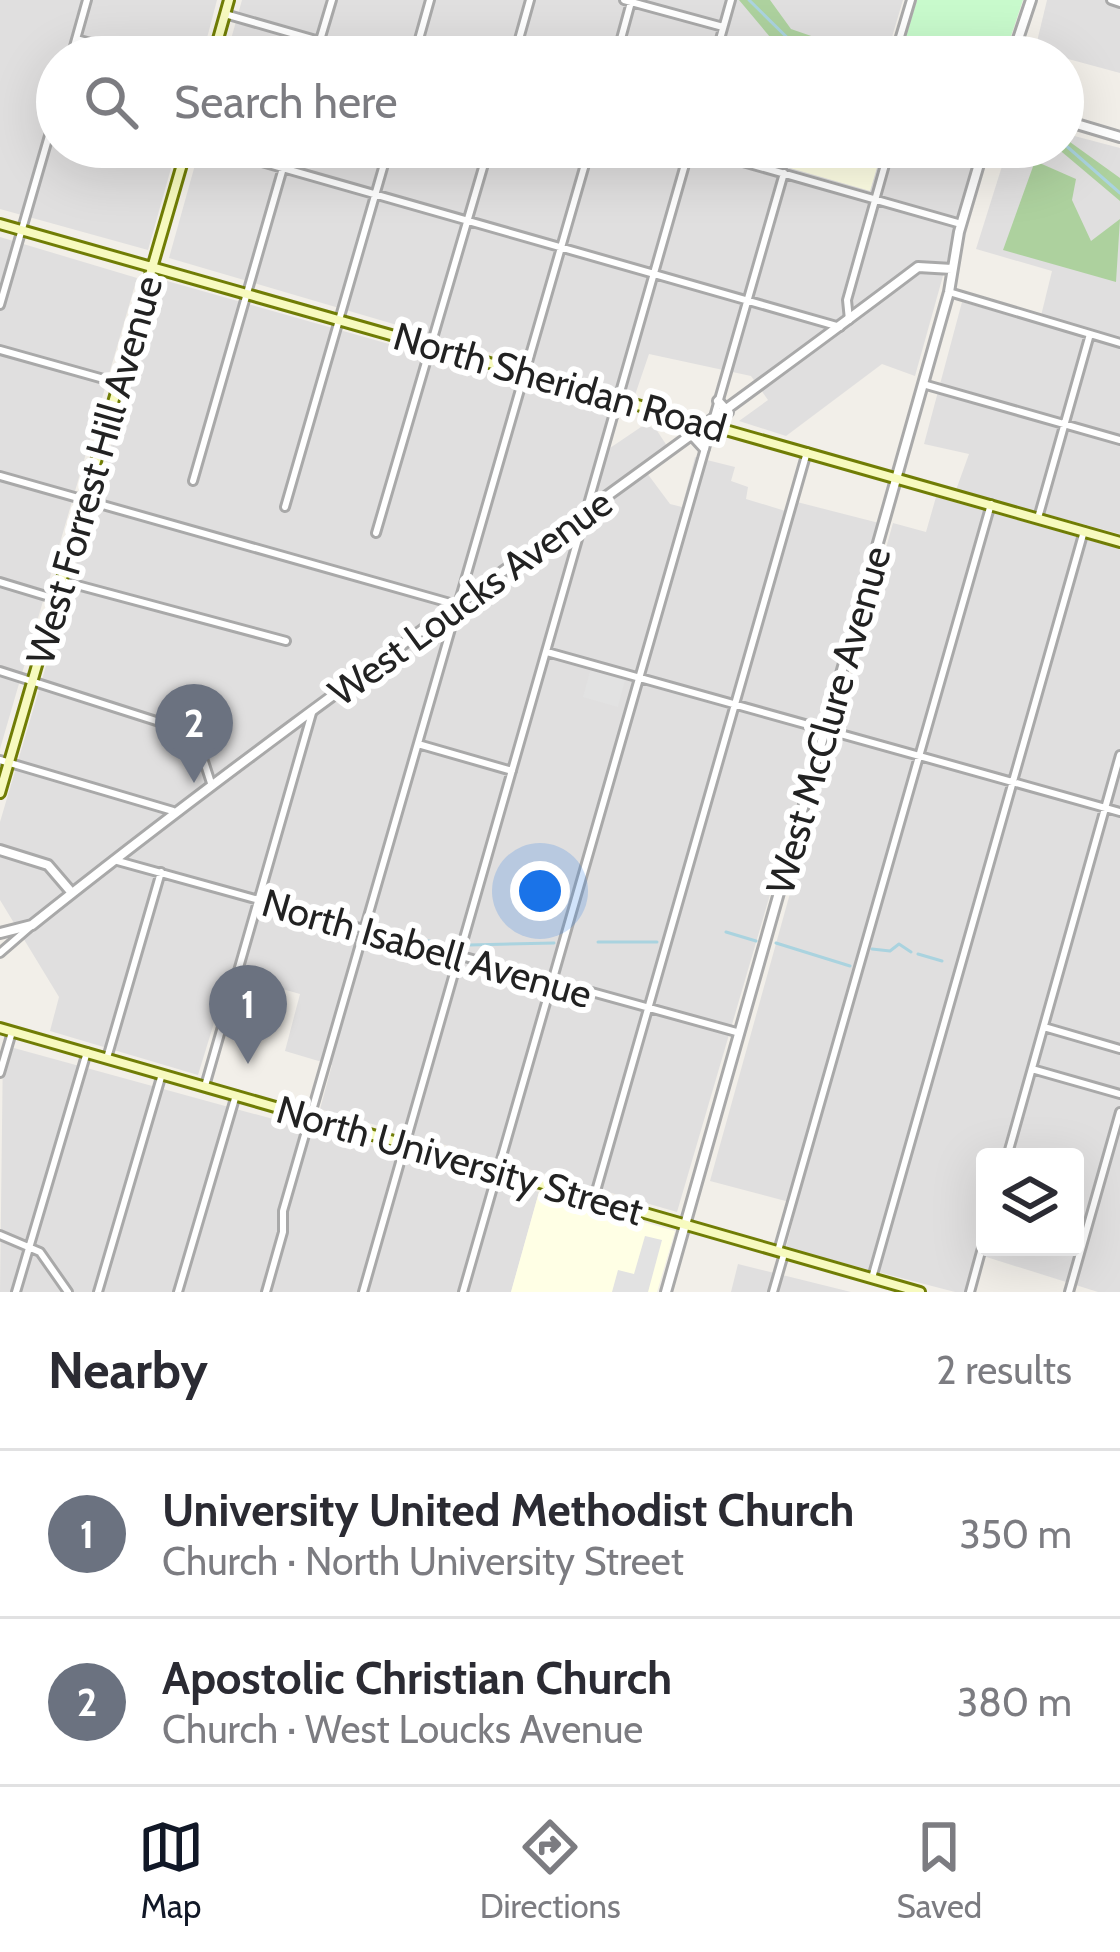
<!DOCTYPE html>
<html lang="en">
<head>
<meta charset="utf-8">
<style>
	:root { --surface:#fff; --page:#f2f2f3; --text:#2b2b33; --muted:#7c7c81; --line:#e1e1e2; --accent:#111827 }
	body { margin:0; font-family:Cabin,sans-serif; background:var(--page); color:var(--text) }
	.controls { position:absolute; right:36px; bottom:36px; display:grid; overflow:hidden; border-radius:12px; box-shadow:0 12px 48px #0002 }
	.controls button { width:108px; height:108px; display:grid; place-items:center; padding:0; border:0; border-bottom:3px solid var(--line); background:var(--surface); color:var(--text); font:60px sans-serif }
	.you { position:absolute; left:540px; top:891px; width:42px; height:42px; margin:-30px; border:9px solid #fff; border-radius:50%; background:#1a73e8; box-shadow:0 0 0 18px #1a73e833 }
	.badge { display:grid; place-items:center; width:78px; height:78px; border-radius:50%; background:var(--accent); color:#fff; font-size:39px; font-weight:700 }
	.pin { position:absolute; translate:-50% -99px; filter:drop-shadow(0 3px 6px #0008) }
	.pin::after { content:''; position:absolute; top:63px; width:42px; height:36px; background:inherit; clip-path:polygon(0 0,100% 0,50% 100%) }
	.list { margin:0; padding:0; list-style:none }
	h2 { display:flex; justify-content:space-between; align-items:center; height:156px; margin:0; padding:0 48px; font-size:51px }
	h2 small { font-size:39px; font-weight:400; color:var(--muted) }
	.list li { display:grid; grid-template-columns:78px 1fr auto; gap:36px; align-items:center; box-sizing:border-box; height:168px; padding:0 48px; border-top:3px solid var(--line) }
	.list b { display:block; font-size:45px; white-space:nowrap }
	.list p { margin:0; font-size:39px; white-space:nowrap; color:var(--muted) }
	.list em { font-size:39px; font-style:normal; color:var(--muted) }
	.icon { flex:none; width:66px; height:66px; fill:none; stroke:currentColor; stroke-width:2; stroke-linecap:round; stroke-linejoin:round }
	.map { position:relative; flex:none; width:1120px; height:1292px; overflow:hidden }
	.search { position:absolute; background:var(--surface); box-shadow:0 12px 48px #0002; left:36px; right:36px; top:36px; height:132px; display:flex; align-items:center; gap:30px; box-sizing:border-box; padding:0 42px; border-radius:66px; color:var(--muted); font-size:45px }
	.sheet { height:492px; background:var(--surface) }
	nav { display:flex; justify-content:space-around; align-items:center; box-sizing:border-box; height:168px; border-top:3px solid var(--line); background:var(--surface); font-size:33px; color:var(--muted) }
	nav a { display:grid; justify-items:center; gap:6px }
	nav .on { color:var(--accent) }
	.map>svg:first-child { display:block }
	.residential { fill:#e0dfdf; fill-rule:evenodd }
	.education { fill:#ffffe5 }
	.forest { fill:#add19e }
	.park { fill:#c8facc }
	.parking { fill:#e2e2e2 }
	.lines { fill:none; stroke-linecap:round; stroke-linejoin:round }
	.stream { stroke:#aad3df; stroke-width:3 }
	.minor-casing { stroke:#a9a9a9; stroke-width:12 }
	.tertiary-casing { stroke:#a9a9a9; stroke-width:14 }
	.secondary-casing { stroke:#707d05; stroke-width:14 }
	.minor { stroke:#fff; stroke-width:6 }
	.tertiary { stroke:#fff; stroke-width:8 }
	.secondary { stroke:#f7fabf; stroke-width:8 }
	.labels { text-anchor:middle; stroke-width:12; stroke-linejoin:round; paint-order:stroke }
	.street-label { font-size:39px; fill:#222; stroke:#fff }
</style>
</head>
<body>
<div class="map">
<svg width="1120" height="1292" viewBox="0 0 1120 1292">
	<rect width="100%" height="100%" fill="#f2efe9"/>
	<path class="residential" d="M0,0H217L202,57H57V147H177L148,250L0,209Z
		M242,0H903L886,57L777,31L769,57H226Z
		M1047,0H1120V73L1035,50Z
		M1063,133L1120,148V534L956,490L969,454L924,444L962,302L1039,324L1052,271L976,249L1008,147H1063Z
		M200,147H766L762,159L870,190L883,147H979L915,376L882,364L786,436L739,421L768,400L751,376L649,354L635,395L169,258Z
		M0,237L137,278L0,749Z
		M160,279L618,409L607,450L644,425L656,429L667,446L641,465L670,504L682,507L695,457L735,467L731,481L748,487L746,499L792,513L797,502L879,523L677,1212L320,1109L332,1065L285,1051L300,994L229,974L198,1075L50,1031L59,997L0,900V822Z
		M936,497L1120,549V1292H1098L977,1254L966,1292H955L786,1248L797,1204L710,1181L893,523L926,532ZM985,1157H1075V1247H985Z
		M3,1045L539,1192L511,1292H0Z
		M738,1264L851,1292H731Z"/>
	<path class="education" d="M766,147H883L870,191L762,160Z
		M539,1192L675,1231L657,1292H511Z"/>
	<path class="forest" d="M739,0H770L791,29L872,57H791L786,44L775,43Z
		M1063,137L1120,178V201L1056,147H1063Z
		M1035,161L1076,179L1072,200L1091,241L1120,219L1116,282L1003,250Z"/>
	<path class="park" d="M917,0H1023L1006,51L970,41L965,57H900Z"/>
	<path class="parking" d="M591,668L626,677L618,707L583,697Z
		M645,1236L662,1240L648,1292H612L618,1270L634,1274Z"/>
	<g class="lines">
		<path class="stream" d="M749,0L807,57
			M1063,143L1120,193
			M383,928L408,936
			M726,932L756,941
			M414,938L453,946
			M598,942H657
			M776,943L850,966
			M469,945L554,943
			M872,949L890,951L899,944L911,952
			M918,954L942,961"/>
		<g class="minor-casing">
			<path id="minor" d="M624,0L723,27
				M1111,0L1120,3
				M225,14L375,57
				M76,39L143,57
				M71,57L87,0
				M315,57L332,0
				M414,57L430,0
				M514,57L530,0
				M616,57L631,2
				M715,57L731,0
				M894,57L911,0
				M209,147L840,327
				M949,292L1120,343
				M0,305L57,108
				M849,320L847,300L890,147
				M0,350L118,383
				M923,384L1120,440
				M0,476L457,605
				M193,481L289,147
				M285,507L389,147
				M1038,518L1090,334
				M376,533L489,147
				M62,581L286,641
				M0,582L56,599
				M547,652L1120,812
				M0,671L175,727L200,749L211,783
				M418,744L512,771
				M0,760L173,811
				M114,860L740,1033
				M0,953L30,927
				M1044,1027L1120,1049
				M107,1058L161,872
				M1032,1069L1120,1094
				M0,1073L12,1032
				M205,1086L312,713
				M1007,1157L1120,755
				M594,1198L807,452
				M0,1235L40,1252L68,1292
				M778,1251L991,504
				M872,1278L1084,531
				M16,1292L87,1052
				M98,1292L162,1074
				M178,1292L236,1095
				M266,1292L283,1232V1211L590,147
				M363,1292L690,147L961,224
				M463,1292L784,173
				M773,1292L784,1254
				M970,1292L985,1237
				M1069,1292L1120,1112"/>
		</g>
		<g class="tertiary-casing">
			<path id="tertiary" d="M1012,57L1031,0
				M1063,120L1120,137
				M718,401L728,412
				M694,437L704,448
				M0,850L48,865L72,893
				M0,933L32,925C320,695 625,489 918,267L952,269
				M666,1292L949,292L959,232L984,147"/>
		</g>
		<g class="secondary-casing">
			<path id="secondary" d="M213,57L229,0
				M0,224L1120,542
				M0,793L187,147
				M0,1028L920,1292"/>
		</g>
		<use href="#minor" class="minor"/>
		<use href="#tertiary" class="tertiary"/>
		<use href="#secondary" class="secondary"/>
	</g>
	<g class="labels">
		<g class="street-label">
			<text transform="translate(560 382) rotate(16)" y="14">North Sheridan Road</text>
			<text transform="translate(94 470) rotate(-74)" y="14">West Forrest Hill Avenue</text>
			<text transform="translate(470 597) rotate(-36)" y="14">West Loucks Avenue</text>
			<text transform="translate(828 720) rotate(-74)" y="14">West McClure Avenue</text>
			<text transform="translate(427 948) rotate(16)" y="14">North Isabell Avenue</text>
			<text transform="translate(460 1160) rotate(16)" y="14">North University Street</text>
		</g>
	</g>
</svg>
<div class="controls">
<button><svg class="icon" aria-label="layers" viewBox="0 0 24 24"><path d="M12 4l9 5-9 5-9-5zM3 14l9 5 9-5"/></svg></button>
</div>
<div class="you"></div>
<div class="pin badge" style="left:248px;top:1064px;background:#6b7280">1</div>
<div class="pin badge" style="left:194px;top:783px;background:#6b7280">2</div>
<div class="search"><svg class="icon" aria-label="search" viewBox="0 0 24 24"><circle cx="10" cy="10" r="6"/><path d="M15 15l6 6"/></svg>Search here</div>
</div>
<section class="sheet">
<h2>Nearby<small>2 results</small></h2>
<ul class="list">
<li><span class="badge" style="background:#6b7280">1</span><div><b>University United Methodist Church</b><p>Church · North University Street</p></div><em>350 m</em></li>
<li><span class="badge" style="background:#6b7280">2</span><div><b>Apostolic Christian Church</b><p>Church · West Loucks Avenue</p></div><em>380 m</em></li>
</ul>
</section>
<nav>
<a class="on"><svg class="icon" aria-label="map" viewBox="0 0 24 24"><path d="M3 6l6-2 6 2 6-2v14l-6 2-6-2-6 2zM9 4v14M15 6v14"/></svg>Map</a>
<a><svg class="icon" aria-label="directions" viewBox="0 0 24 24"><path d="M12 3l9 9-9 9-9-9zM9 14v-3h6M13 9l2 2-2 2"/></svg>Directions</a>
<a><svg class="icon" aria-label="saved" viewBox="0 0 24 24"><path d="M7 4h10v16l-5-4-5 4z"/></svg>Saved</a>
</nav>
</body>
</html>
